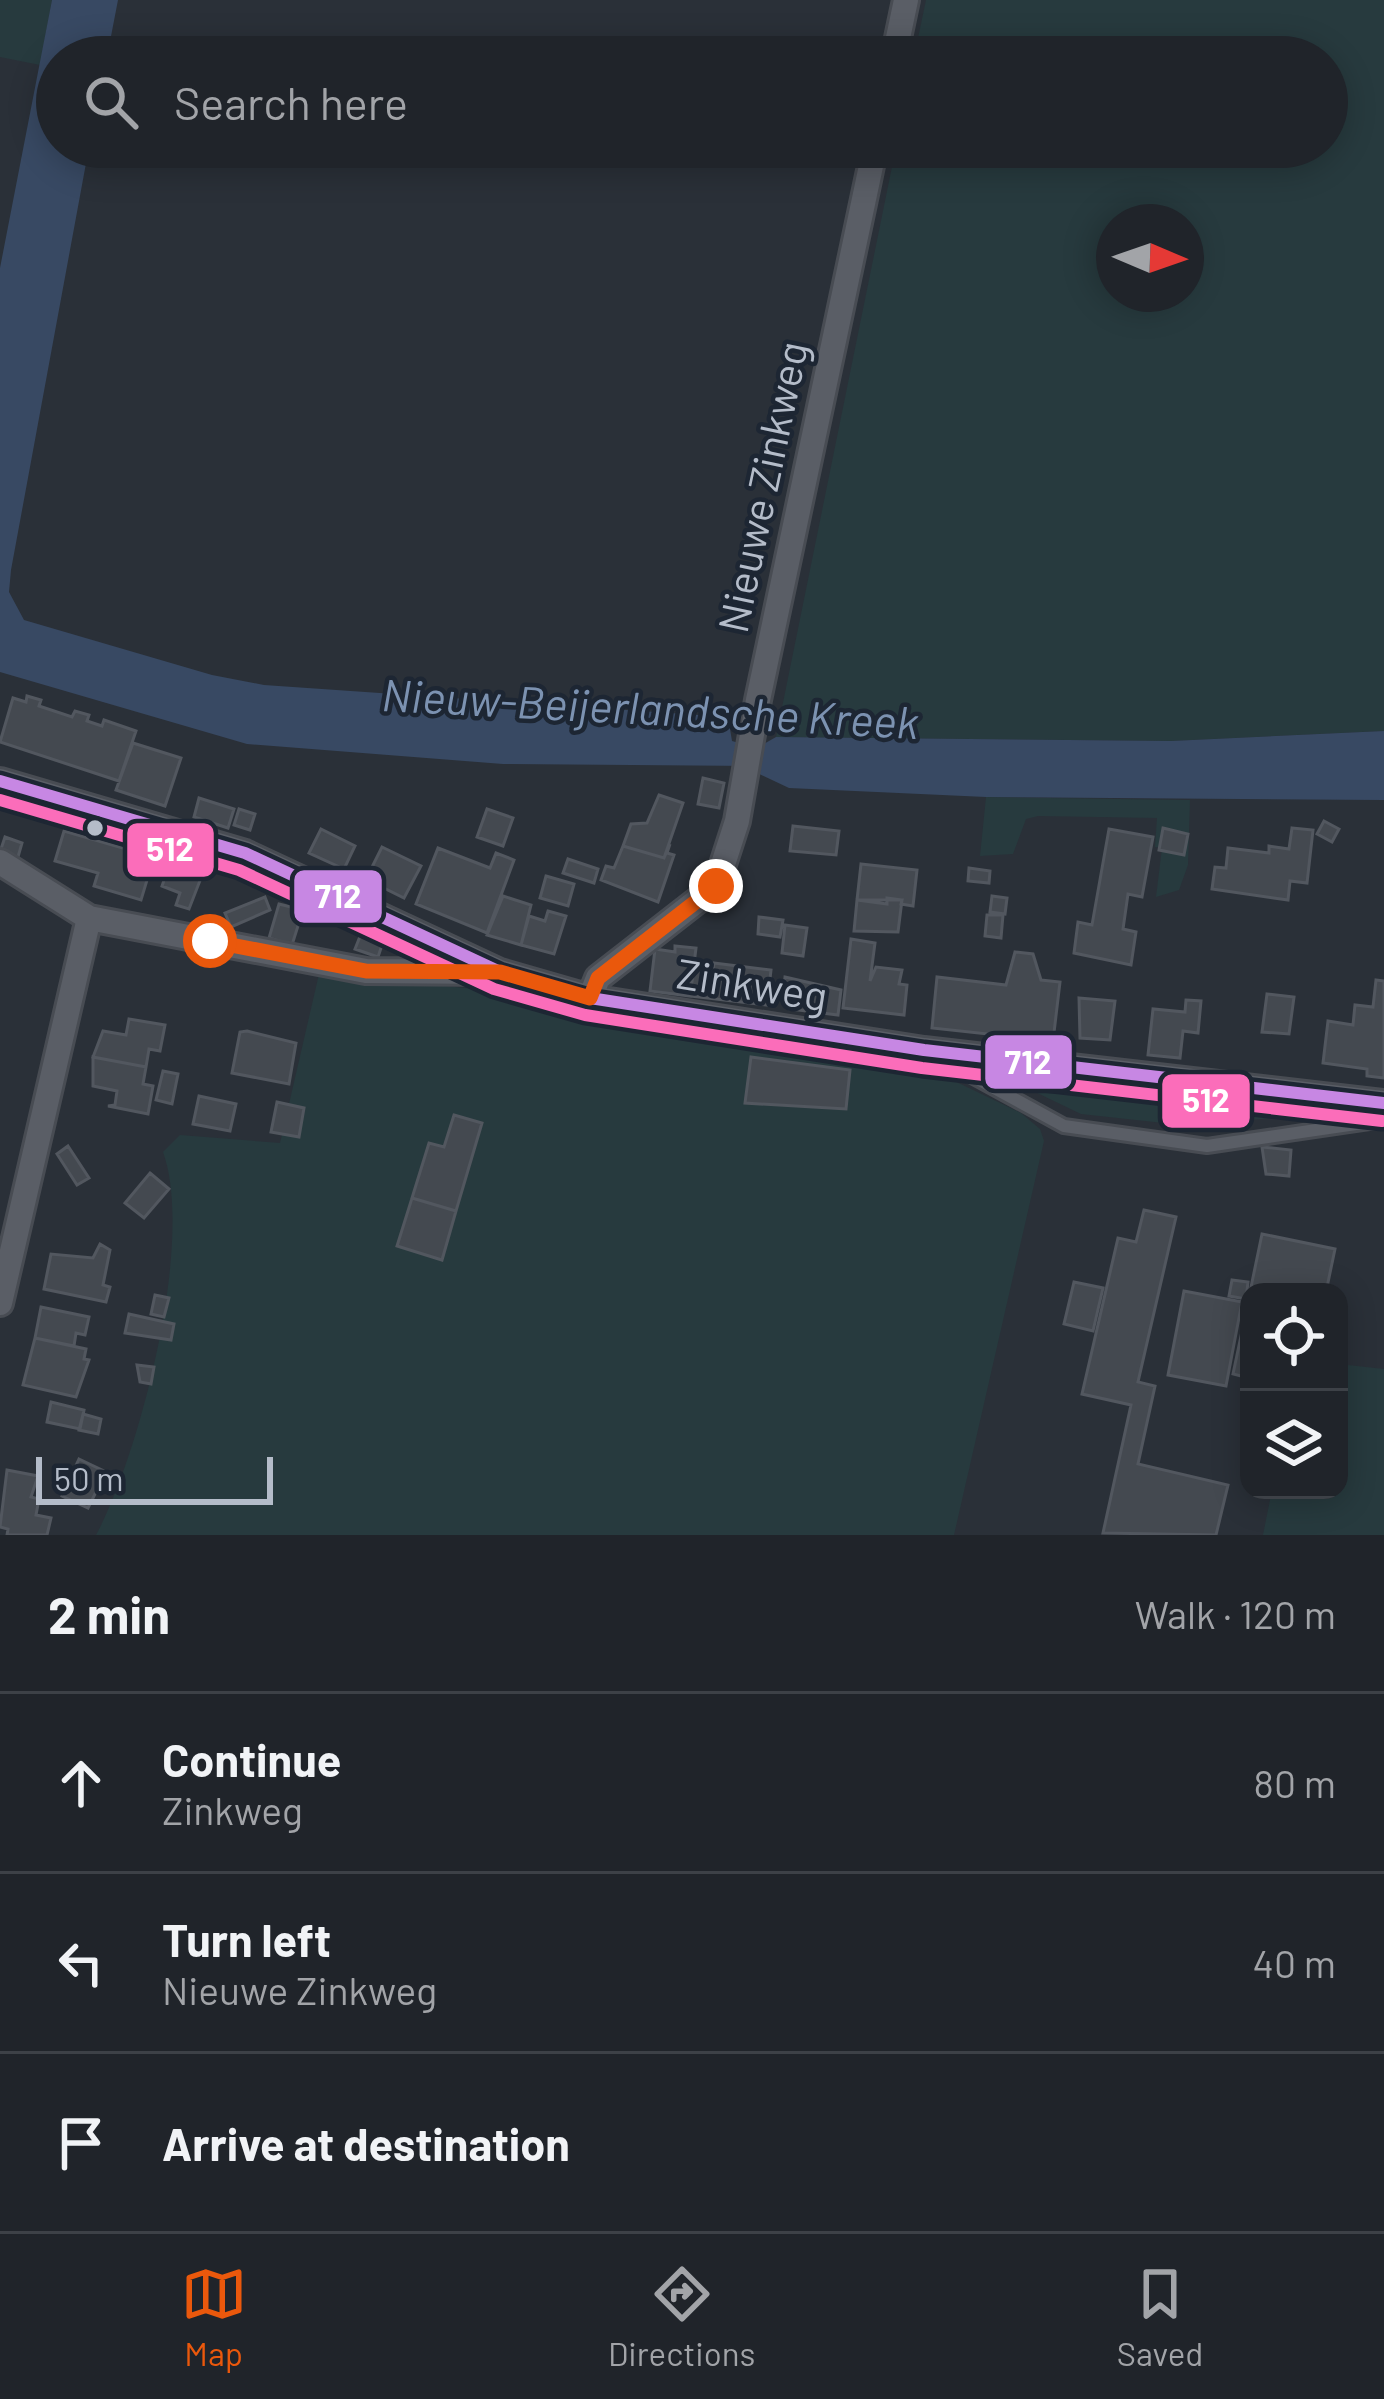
<!DOCTYPE html>
<html lang="en">
<head>
<meta charset="utf-8">
<style>
	:root { --surface:#20242a; --page:#282c32; --text:#f1f3f6; --muted:#a2a4a8; --line:#3d4147; --accent:#ea580c }
	body { margin:0; font-family:Barlow,sans-serif; background:var(--page); color:var(--text) }
	.controls { position:absolute; right:36px; bottom:36px; display:grid; overflow:hidden; border-radius:24px; box-shadow:0 6px 30px #0003 }
	.controls button { width:108px; height:108px; display:grid; place-items:center; padding:0; border:0; border-bottom:3px solid var(--line); background:var(--surface); color:var(--text); font:60px sans-serif }
	.compass { position:absolute; left:1096px; top:204px; width:108px; height:108px; border-radius:50%; background:var(--surface); box-shadow:0 6px 30px #0003; rotate:92deg }
	.scale { position:absolute; left:36px; bottom:30px; width:237px; box-sizing:border-box; padding-left:12px; border:6px solid #b4bcc9; border-top:0; font-size:33px; line-height:42px; white-space:nowrap; color:#b4bcc9; -webkit-text-stroke:9px #1d2633; paint-order:stroke }
	.stop { position:absolute; width:36px; height:36px; margin:-27px; border:9px solid #ea580c; border-radius:50%; background:#fff }
	.stop.end { background:#ea580c; border-color:#fff; box-shadow:0 3px 12px #0008 }
	.list { margin:0; padding:0; list-style:none }
	h2 { display:flex; justify-content:space-between; align-items:center; height:156px; margin:0; padding:0 48px; font-size:51px }
	h2 small { font-size:39px; font-weight:400; color:var(--muted) }
	.list li { display:grid; grid-template-columns:78px 1fr auto; gap:36px; align-items:center; box-sizing:border-box; height:180px; padding:0 48px; border-top:3px solid var(--line) }
	.list b { display:block; font-size:45px; white-space:nowrap }
	.list p { margin:0; font-size:39px; white-space:nowrap; color:var(--muted) }
	.list em { font-size:39px; font-style:normal; color:var(--muted) }
	.icon { flex:none; width:66px; height:66px; fill:none; stroke:currentColor; stroke-width:2; stroke-linecap:round; stroke-linejoin:round }
	.map { position:relative; flex:none; width:1384px; height:1535px; overflow:hidden }
	.search { position:absolute; background:var(--surface); box-shadow:0 6px 30px #0003; left:36px; right:36px; top:36px; height:132px; display:flex; align-items:center; gap:30px; box-sizing:border-box; padding:0 42px; border-radius:66px; color:var(--muted); font-size:45px }
	.sheet { height:696px; background:var(--surface) }
	nav { display:flex; justify-content:space-around; align-items:center; box-sizing:border-box; height:168px; border-top:3px solid var(--line); background:var(--surface); font-size:33px; color:var(--muted) }
	nav a { display:grid; justify-items:center; gap:6px }
	nav .on { color:var(--accent) }
	.map>svg:first-child { display:block }
	.green { fill:#273a3e; fill-rule:evenodd }
	.water { fill:#384963 }
	.building { fill:#444950; stroke:#52575f; stroke-width:3 }
	.lines { fill:none; stroke-linecap:round; stroke-linejoin:round }
	.service-casing { stroke:#484c53; stroke-width:18 }
	.minor-casing { stroke:#484c53; stroke-width:30 }
	.service { stroke:#5a5e66; stroke-width:12 }
	.minor { stroke:#5a5e66; stroke-width:24 }
	.bus-1-casing { stroke:#1d2633; stroke-width:21 }
	.bus-2-casing { stroke:#1d2633; stroke-width:21 }
	.bus-1 { stroke:#c787e3; stroke-width:12 }
	.bus-2 { stroke:#fb6dba; stroke-width:12 }
	.route { stroke:#ea580c; stroke-width:15 }
	.bus-dot { fill:#b4bcc9; stroke:#1d2633; stroke-width:4.5 }
	.labels { text-anchor:middle; stroke-width:9; stroke-linejoin:round; paint-order:stroke }
	.street-label { font-size:42px; fill:#b4bcc9; stroke:#1d2633 }
	.water-label { font-size:45px; font-style:italic; fill:#7c92b1; stroke:#1d2633 }
	.line-badge { stroke:#1d2633; stroke-width:4.5 }
	.badge-label { font-size:33px; text-anchor:middle; font-weight:bold; fill:#fff }
</style>
</head>
<body>
<div class="map">
<svg width="1384" height="1535" viewBox="0 0 1384 1535">
	<rect width="100%" height="100%" fill="#2a3038"/>
	<path class="green" d="M0,0H52L40,65L0,57Z
		M926,0H1384V731L1171,741L776,737L896,147H1327V57H914ZM1114,222H1186V294H1114Z
		M986,797L1190,800L1188,865L1179,890L1156,897L1162,848L1155,847L1157,818L1038,816L1026,819L1013,854L980,856Z
		M319,974L539,995L594,1018L700,1041L923,1066L1021,1113L1040,1129L1044,1141L954,1535H96C140,1454 195,1240 163,1152L180,1135L280,1143Z
		M1000,1075L1357,1112L1182,1125L1081,1114Z
		M1339,1364L1384,1369V1535H1263L1272,1490H1339Z"/>
	<path class="water" d="M52,0H118L107,57H57V147H89L11,570L9,592L24,620L212,675L264,685L728,717L732,741L757,748L776,737L1171,741L1384,731V800L986,797L789,788L755,772V766L503,764L247,744L0,672V268Z"/>
	<path class="building" d="M27,696L41,700L39,706L72,717L75,711L89,715L87,721L102,726L104,720L136,731L119,781L0,742L13,698L26,702Z
		M133,743L181,758L165,806L116,790Z
		M703,778L724,783L719,808L698,804Z
		M659,795L683,803L664,858L623,846L631,824L647,823Z
		M199,798L234,809L228,828L194,817Z
		M239,809L255,814L250,830L234,825Z
		M487,809L513,818L503,846L477,837Z
		M1324,821L1339,829L1332,842L1317,834Z
		M793,826L839,831L836,855L790,851Z
		M1163,828L1188,834L1184,855L1159,850Z
		M1292,828L1313,830L1307,883L1290,881L1288,900L1212,889L1215,867L1226,868L1228,848L1269,853V846L1289,849Z
		M321,829L355,846L344,869L309,853Z
		M1109,829L1153,837L1142,897L1128,894L1123,929L1136,932L1131,965L1074,953L1078,922L1092,925Z
		M64,831L154,857L141,900L94,886L98,873L55,861Z
		M5,837L22,843L18,857L0,852Z
		M670,844L667,853L674,855L658,902L601,880L606,866L614,868L623,846L664,858Z
		M382,847L421,866L404,898L366,879Z
		M438,848L490,868L496,853L514,860L487,933L416,904Z
		M173,854L206,865L189,909L176,905L180,893L162,886Z
		M568,859L598,869L594,883L563,873Z
		M861,864L917,870L913,906L901,904L902,900H857Z
		M969,868L990,871L989,883L968,881Z
		M546,876L574,884L568,906L540,898Z
		M503,896L531,905L521,945L487,935Z
		M992,896L1007,898L1005,914L990,912Z
		M265,897L270,910L231,927L225,913Z
		M887,898L902,900L898,932L854,931L857,900L887,904Z
		M279,904L303,910L292,945L269,938Z
		M548,911L566,916L554,954L521,945L529,916L545,921Z
		M987,915H1003L1001,938L985,936Z
		M759,917L783,920L780,937L758,934Z
		M785,925L807,928L803,956L782,953Z
		M361,934L383,942L378,957L355,949Z
		M851,939L875,943L870,981L876,967L902,970L899,984L907,985L904,1015L843,1008Z
		M675,946L696,948L690,996L650,991L655,949L675,952Z
		M1015,952L1033,954L1041,980L1060,982L1053,1041L932,1028L937,977L1006,985Z
		M714,963L771,970L767,1005L690,996L694,967L713,970Z
		M785,977L841,990L838,1015L790,1009L791,997L783,996Z
		M1376,980L1384,981V1078L1367,1076V1069L1323,1063L1328,1021L1353,1025L1355,1005L1373,1007Z
		M1267,994L1294,997L1289,1034L1262,1032Z
		M1079,998L1115,1001L1110,1040L1080,1038Z
		M1186,1000L1201,1001L1198,1033L1183,1031L1180,1058L1148,1055L1153,1009L1185,1012Z
		M129,1019L165,1025L160,1051L149,1049L146,1067L93,1057L103,1031L126,1035Z
		M247,1031L296,1043L289,1084L232,1073L240,1032Z
		M93,1057L146,1067L143,1084L153,1086L148,1114L108,1106L115,1105L117,1091L93,1086Z
		M751,1057L850,1070L846,1109L745,1103Z
		M163,1071L178,1074L172,1104L156,1100Z
		M199,1096L236,1104L230,1131L193,1124Z
		M277,1102L304,1108L299,1137L271,1132Z
		M454,1115L482,1123L456,1211L412,1198L429,1143L444,1147Z
		M68,1146L89,1178L77,1185L57,1154Z
		M1262,1147L1291,1150L1289,1176L1266,1174Z
		M150,1173L169,1189L144,1218L125,1203Z
		M412,1198L456,1211L442,1260L397,1246Z
		M1144,1210L1176,1217L1138,1382L1155,1386L1138,1464L1228,1485L1216,1535L1103,1533L1131,1405L1082,1394L1118,1238L1136,1242Z
		M1262,1234L1335,1249L1326,1292H1250Z
		M100,1244L110,1250L103,1285L110,1287L106,1302L44,1289L51,1254L93,1258Z
		M1232,1280L1248,1282L1246,1299L1229,1296Z
		M1074,1282L1103,1288L1093,1331L1064,1324Z
		M1184,1291L1242,1302L1226,1386L1168,1375Z
		M155,1295L169,1298L164,1317L151,1314Z
		M1249,1298V1378L1233,1374Z
		M41,1307L89,1317L85,1335L76,1333L74,1346L35,1338Z
		M129,1314L174,1324L171,1340L125,1333Z
		M35,1338L86,1349L84,1359L89,1360L76,1397L23,1385Z
		M137,1365L154,1367L151,1384L140,1382Z
		M51,1402L84,1410L80,1429L47,1422Z
		M83,1414L101,1419L98,1434L79,1430Z
		M79,1459L106,1472L88,1508L62,1496Z
		M7,1470L38,1476L31,1497L39,1499L36,1515L51,1518L47,1535H7L8,1529L0,1527Z"/>
	<g class="lines">
		<g class="service-casing">
			<path id="service" d="M941,1059L1064,1126L1207,1146L1384,1120"/>
		</g>
		<g class="minor-casing">
			<path id="minor" d="M894,57L906,0
				M0,781L245,853L500,972L590,998L924,1050L1384,1103
				M0,862L89,918L366,971L498,972
				M590,998L598,978L716,886L737,821L758,700L875,147
				M0,1303L89,918"/>
		</g>
		<use href="#service" class="service"/>
		<use href="#minor" class="minor"/>
		<g class="bus-1-casing">
			<path id="bus-1" d="M0,781L245,853L500,972L590,998L924,1050L1384,1103"/>
		</g>
		<g class="bus-2-casing">
			<path id="bus-2" d="M0,800L239,870L494,989L585,1015L922,1068L1382,1121"/>
		</g>
		<use href="#bus-1" class="bus-1"/>
		<use href="#bus-2" class="bus-2"/>
	</g>
	<g class="lines">
		<path class="route" d="M210,941L366,971L500,972L590,998L598,978L716,886"/>
	</g>
	<circle class="bus-dot" cx="95" cy="828" r="10"/>
	<g class="labels">
		<g class="street-label">
			<text transform="translate(763 487) rotate(-78)" y="15">Nieuwe Zinkweg</text>
			<text transform="translate(752 985) rotate(9)" y="15">Zinkweg</text>
		</g>
		<g class="water-label">
			<text transform="translate(650 709) rotate(3)" y="16">Nieuw-Beijerlandsche Kreek</text>
		</g>
	</g>
	<g class="line-badge">
		<rect x="125" y="821" width="91" height="58" rx="12" fill="#fb6dba"/>
		<rect x="292" y="868" width="92" height="57" rx="12" fill="#c787e3"/>
		<rect x="983" y="1033" width="91" height="58" rx="12" fill="#c787e3"/>
		<rect x="1160" y="1072" width="92" height="58" rx="12" fill="#fb6dba"/>
	</g>
	<g class="badge-label">
		<text x="170" y="861">512</text>
		<text x="338" y="908">712</text>
		<text x="1028" y="1074">712</text>
		<text x="1206" y="1112">512</text>
	</g>
</svg>
<div class="controls">
<button><svg class="icon" aria-label="locate" viewBox="0 0 24 24"><circle cx="12" cy="12" r="6"/><path d="M12 2v4M12 18v4M2 12h4M18 12h4"/></svg></button>
<button><svg class="icon" aria-label="layers" viewBox="0 0 24 24"><path d="M12 4l9 5-9 5-9-5zM3 14l9 5 9-5"/></svg></button>
</div>
<svg class="compass" viewBox="-18 -18 36 36"><path d="M0-13l5 13h-10z" fill="#e53935"/><path d="M0 13l5-13h-10z" fill="#a2a4a8"/></svg>
<div class="scale">50 m</div>
<div class="stop" style="left:210px;top:941px"></div>
<div class="stop end" style="left:716px;top:886px"></div>
<div class="search"><svg class="icon" aria-label="search" viewBox="0 0 24 24"><circle cx="10" cy="10" r="6"/><path d="M15 15l6 6"/></svg>Search here</div>
</div>
<section class="sheet">
<h2>2 min<small>Walk · 120 m</small></h2>
<ul class="list">
<li><svg class="icon" aria-label="ahead" viewBox="0 0 24 24"><path d="M12 20V5M6 11l6-6 6 6"/></svg><div><b>Continue</b><p>Zinkweg</p></div><em>80 m</em></li>
<li><svg class="icon" aria-label="left" viewBox="0 0 24 24"><path d="M17 20v-9H6M10 6l-5 5 5 5"/></svg><div><b>Turn left</b><p>Nieuwe Zinkweg</p></div><em>40 m</em></li>
<li><svg class="icon" aria-label="arrive" viewBox="0 0 24 24"><path d="M6 21V4h12l-3 4 3 4H6"/></svg><div><b>Arrive at destination</b></div></li>
</ul>
</section>
<nav>
<a class="on"><svg class="icon" aria-label="map" viewBox="0 0 24 24"><path d="M3 6l6-2 6 2 6-2v14l-6 2-6-2-6 2zM9 4v14M15 6v14"/></svg>Map</a>
<a><svg class="icon" aria-label="directions" viewBox="0 0 24 24"><path d="M12 3l9 9-9 9-9-9zM9 14v-3h6M13 9l2 2-2 2"/></svg>Directions</a>
<a><svg class="icon" aria-label="saved" viewBox="0 0 24 24"><path d="M7 4h10v16l-5-4-5 4z"/></svg>Saved</a>
</nav>
</body>
</html>
